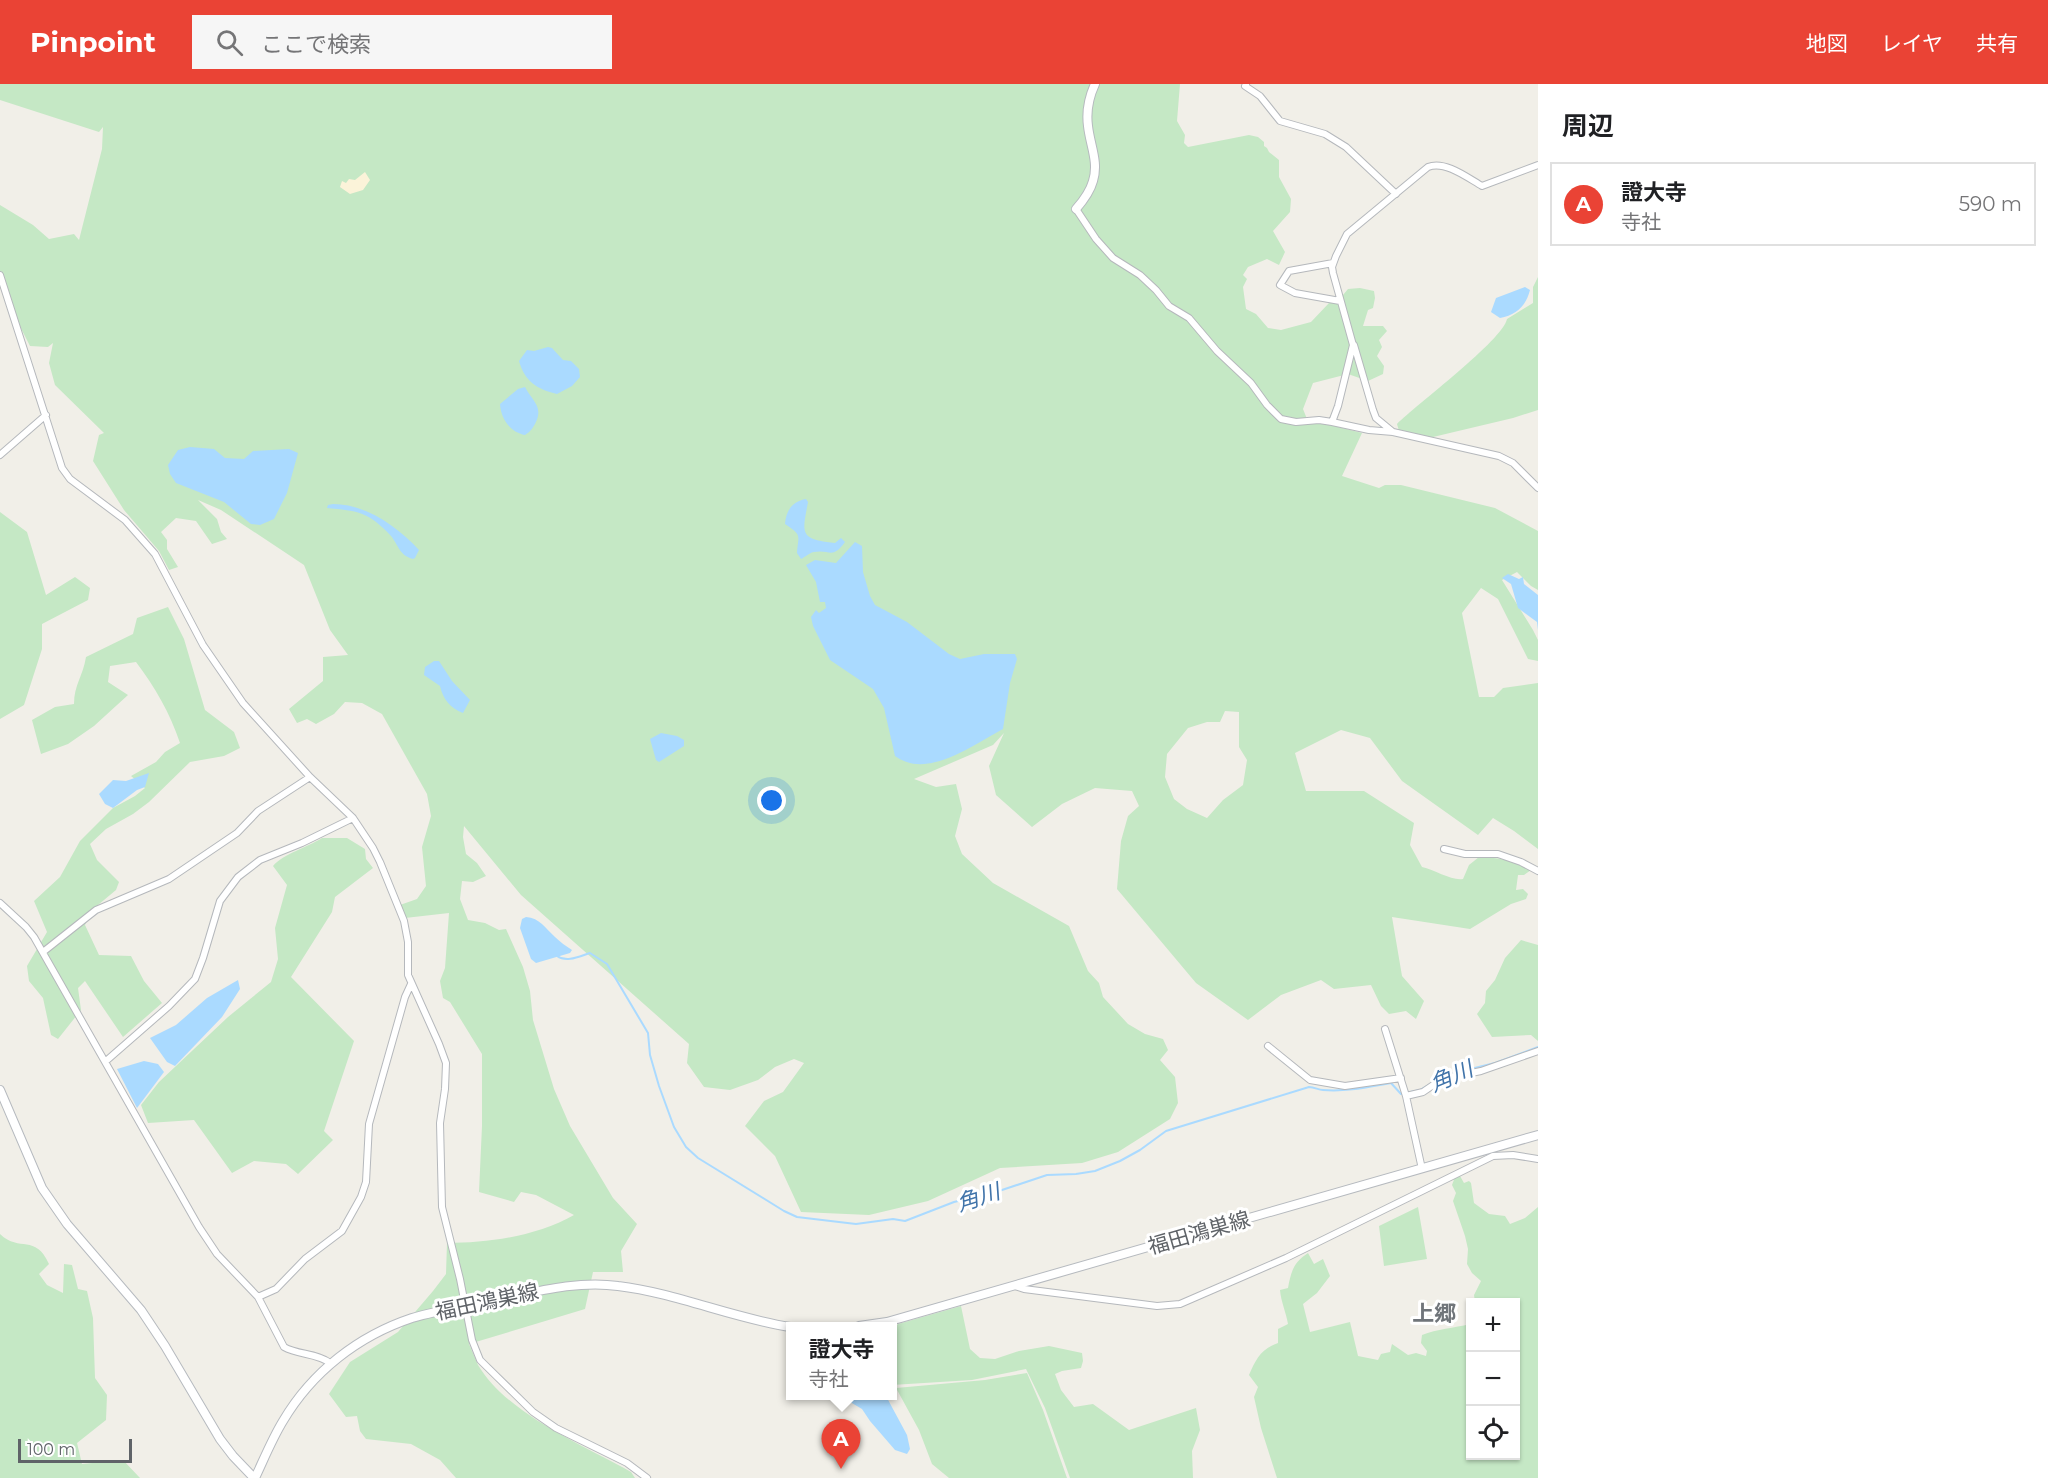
<!DOCTYPE html>
<html lang="ja">
<head>
<meta charset="utf-8">
<style>
	:root { --surface:#fff; --page:#f6f6f6; --text:#202124; --muted:#757577; --line:#e0e0e0; --accent:#ea4335 }
	body { margin:0; font-family:Montserrat,"Noto Sans JP",sans-serif; background:var(--page); color:var(--text) }
	.controls { position:absolute; right:18px; bottom:18px; display:grid; overflow:hidden; border-radius:0px; box-shadow:0 2px 4px #0004 }
	.controls button { width:54px; height:54px; display:grid; place-items:center; padding:0; border:0; border-bottom:2px solid var(--line); background:var(--surface); color:var(--text); font:30px sans-serif }
	.scale { position:absolute; left:18px; bottom:15px; width:114px; box-sizing:border-box; padding-left:6px; border:3px solid #5f6368; border-top:0; font-size:16px; line-height:21px; white-space:nowrap; color:#5f6368; -webkit-text-stroke:4px #fff; paint-order:stroke }
	.you { position:absolute; left:772px; top:717px; width:21px; height:21px; margin:-15px; border:4px solid #fff; border-radius:50%; background:#1a73e8; box-shadow:0 0 0 9px #1a73e833 }
	.badge { display:grid; place-items:center; width:39px; height:39px; border-radius:50%; background:var(--accent); color:#fff; font-size:20px; font-weight:700 }
	.pin { position:absolute; translate:-50% -50px; filter:drop-shadow(0 2px 3px #0008) }
	.pin::after { content:''; position:absolute; top:32px; width:21px; height:18px; background:inherit; clip-path:polygon(0 0,100% 0,50% 100%) }
	.popup { position:absolute; left:786px; top:1238px; width:111px; height:78px; box-sizing:border-box; display:grid; place-content:center; border-radius:0px; background:var(--surface); filter:drop-shadow(0 2px 4px #0005); font-size:20px; white-space:nowrap; color:var(--muted) }
	.popup b { font-size:22px; color:var(--text) }
	.popup::after { content:''; position:absolute; left:50%; top:100%; margin-left:-12px; border:12px solid transparent; border-top-color:var(--surface) }
	.list { margin:0; padding:0; list-style:none }
	h2 { display:flex; justify-content:space-between; align-items:center; height:78px; margin:0; padding:0 24px; font-size:26px }
	h2 small { font-size:20px; font-weight:400; color:var(--muted) }
	.list li { display:grid; grid-template-columns:39px 1fr auto; gap:18px; align-items:center; box-sizing:border-box; height:84px; margin:0 12px 12px; padding:0 12px; border:2px solid var(--line); border-radius:0px }
	.list b { display:block; font-size:22px; white-space:nowrap }
	.list p { margin:0; font-size:20px; white-space:nowrap; color:var(--muted) }
	.list em { font-size:20px; font-style:normal; color:var(--muted) }
	.icon { flex:none; width:33px; height:33px; fill:none; stroke:currentColor; stroke-width:2; stroke-linecap:round; stroke-linejoin:round }
	.map { position:relative; flex:none; width:1538px; height:1394px; overflow:hidden }
	header { display:flex; align-items:center; gap:36px; box-sizing:border-box; height:84px; padding:0 30px; background:var(--accent); color:#fff }
	header strong { font-size:28px }
	nav { display:flex; gap:33px; margin-inline-start:auto; font-size:21px }
	.search { width:420px; height:54px; background:var(--page); display:flex; align-items:center; gap:15px; box-sizing:border-box; padding:0 21px; border-radius:0px; color:var(--muted); font-size:22px }
	main { display:flex }
	aside { flex:1; background:var(--surface) }
	.map>svg:first-child { display:block }
	.green { fill:#c5e8c5; fill-rule:evenodd }
	.sand { fill:#fbf3d9 }
	.water { fill:#aadaff }
	.lines { fill:none; stroke-linecap:round; stroke-linejoin:round }
	.stream { stroke:#aadaff; stroke-width:2 }
	.street-casing { stroke:#b5b8bc; stroke-width:8 }
	.secondary-casing { stroke:#b6babf; stroke-width:10 }
	.street { stroke:#fff; stroke-width:6 }
	.secondary { stroke:#fff; stroke-width:8 }
	.labels { text-anchor:middle; stroke-width:6; stroke-linejoin:round; paint-order:stroke }
	.street-label { font-size:21px; fill:#5f6368; stroke:#fff }
	.water-label { font-size:22px; font-style:italic; fill:#4174aa; stroke:#fff }
	.neighbourhood-label { font-size:22px; font-weight:bold; fill:#70757a; stroke:#fff }
</style>
</head>
<body>
<header>
<strong>Pinpoint</strong>
<div class="search"><svg class="icon" aria-label="search" viewBox="0 0 24 24"><circle cx="10" cy="10" r="6"/><path d="M15 15l6 6"/></svg>ここで検索</div>
<nav><a>地図</a><a>レイヤ</a><a>共有</a></nav>
</header>
<main>
<div class="map">
<svg width="1538" height="1394" viewBox="0 0 1538 1394">
	<rect width="100%" height="100%" fill="#f1efe8"/>
	<path class="green" d="M0,0H1180L1177,37L1185,51L1184,59L1188,63L1249,51L1258,53L1264,58V62L1267,64L1269,68L1279,76V93L1291,115L1290,128L1273,147L1285,168L1279,181L1267,175L1248,183L1243,191L1247,195L1243,203L1246,225L1256,230L1268,244L1281,246L1311,238L1329,219L1342,218L1343,211L1348,205L1360,204L1374,207L1375,214L1373,224L1368,226L1363,242H1383L1387,247L1379,256L1382,263L1377,272L1384,282L1383,290L1368,297L1348,290L1313,299L1303,325L1307,335L1362,349L1342,392L1379,404L1385,401H1401L1495,424L1538,447V506L1531,502L1517,488L1502,496L1533,546L1538,556V577L1528,575L1498,515L1481,504L1462,529L1479,613H1494L1503,604L1538,599V765L1514,747L1493,734L1478,751L1402,697L1370,654L1341,646L1295,669L1306,707H1364L1414,739L1410,761L1422,783C1435,786 1452,797 1463,795L1469,781L1479,773C1499,773 1513,777 1531,786L1524,791H1518L1516,806L1523,805L1528,810L1526,815L1511,820L1470,845L1392,833L1402,892L1424,917L1416,935L1406,927L1389,930L1381,922L1371,901L1334,905L1321,896L1281,911L1248,936L1196,899L1117,805L1121,757L1128,732L1139,722L1132,707L1095,704L1062,720L1032,743L996,711L989,682L1004,649L993,661L914,695L936,703L956,700L962,725L955,752L962,770L993,799L1069,842L1088,887L1099,899L1103,913L1128,940L1145,950L1163,955L1168,966L1160,976L1175,993L1178,1019L1170,1035L1118,1068L1082,1079L1000,1084L928,1117L869,1131L801,1128L775,1072L745,1042L764,1017L783,1008L804,979L794,975L775,983L758,996L730,1006L704,1003L687,979L689,960L521,811L464,742L463,753L466,770L477,779L486,792L473,798L462,797L460,815L468,836L485,839L499,846L506,845L523,883L530,907L533,936L554,1005L570,1042L613,1114L637,1140L621,1167L623,1188H593L585,1225L469,1260C472,1267 475,1274 478,1281C507,1330 583,1361 631,1388L635,1394H456L440,1376L411,1360L366,1355L360,1347L357,1332L346,1333L329,1310L350,1278L398,1248L433,1207L446,1190L447,1159C489,1159 537,1152 574,1131L536,1111L521,1108L514,1118L479,1108L482,1042V970L450,918L443,914L440,897L445,884L449,829L405,834L400,821L417,815L426,802L422,763L431,732L427,710L382,630L362,619L345,618L334,630L316,640L307,635L297,639L289,625L323,597V573L348,571L330,546L304,481L221,426L198,416L217,435L221,448L227,455L212,460L196,437L176,434L161,448L167,456V465L178,483L169,486L159,467L124,426L93,377L99,351L104,349L55,301L49,279L53,259L48,263L30,262L0,203V121L33,141L49,155L74,150L79,156L102,65L103,43L99,48L0,16ZM1225,627L1239,628V663L1247,676L1243,701L1223,716L1207,734L1187,725L1174,715L1165,693L1167,670L1188,644L1207,638H1220Z
		M1538,193V326L1513,334L1433,353H1422L1399,347L1397,340C1416,321 1503,256 1507,235L1533,219V203Z
		M0,428L27,448L46,511L75,493L90,504L88,516L42,540V565L24,621L0,635Z
		M168,523L184,555L205,626L234,648L240,664L224,672L190,678L149,718L133,730L106,745L90,760L97,776L119,798L116,806L92,826L85,841L99,871L131,872L144,897L162,919L123,953L85,897L78,904L81,926L58,955L51,951L43,914L29,897L27,882L47,848L34,817L60,793L80,757L113,724L135,712L145,704L131,692L156,678L165,668L180,659C170,629 155,603 136,578L110,582L108,598L128,611L94,642L68,660L41,670L32,636L55,623L74,620C74,601 83,592 86,573L133,550L137,534Z
		M322,754H347L365,765L366,775L373,784L335,813L332,828L291,893L354,957L324,1047L333,1056L298,1090L286,1080L254,1077L232,1089L194,1036L148,1039L141,1021L159,998L228,933L271,898L278,875L275,844L287,801L273,782C283,770 308,763 322,754Z
		M1521,856L1538,861V957L1531,951L1492,953L1477,930L1485,919L1486,907L1495,896L1505,874Z
		M1460,1092L1464,1099L1469,1097L1471,1099L1474,1119L1489,1130L1505,1132L1510,1140L1525,1134L1538,1123V1394H1277L1261,1344L1254,1313L1258,1303L1249,1291C1256,1275 1261,1265 1278,1259V1245L1288,1240C1286,1228 1281,1218 1280,1206L1288,1204C1291,1187 1294,1178 1308,1169L1314,1180L1323,1175L1330,1192L1317,1209L1303,1220L1310,1248L1350,1238L1358,1272L1378,1276L1381,1270L1390,1268L1392,1260L1408,1271L1416,1269L1426,1272L1427,1267L1421,1259L1422,1251C1437,1245 1454,1244 1470,1240V1372H1516V1218H1504L1502,1214L1489,1218H1475L1474,1211L1481,1197L1472,1189L1467,1180L1468,1165L1465,1152L1453,1117L1456,1109L1452,1101L1455,1093Z
		M1418,1123L1427,1175L1384,1182L1379,1142Z
		M0,1150C20,1169 35,1149 49,1180L39,1190L47,1201L63,1209L64,1180L72,1181L78,1205L87,1207L93,1234L95,1294L107,1311L106,1336L77,1359L82,1380L123,1376L140,1394H0Z
		M961,1222L970,1265L980,1274L995,1275L1019,1267L1049,1262L1082,1269L1083,1277L1081,1284L1062,1287L1055,1290L1061,1306L1074,1323L1093,1320L1129,1346L1196,1324L1200,1346L1192,1367L1193,1394H1070L1045,1324L1026,1285L972,1296L892,1301V1246L898,1240Z
		M1027,1289L1043,1326L1067,1394H949L932,1380L919,1346L896,1304L985,1296Z"/>
	<path class="sand" d="M365,88L370,96L363,106L350,110L340,103L342,97L346,99L349,95L355,96Z"/>
	<path class="water" d="M1525,203L1530,206C1526,222 1516,231 1500,234L1491,228L1496,214Z
		M548,263L552,264L563,276L571,277L579,285L580,293L572,302L557,310C537,305 525,298 519,277L527,266L534,267Z
		M525,303C533,318 544,323 535,340C532,345 530,348 525,351C510,348 501,335 500,320L518,305Z
		M190,363L214,365L225,374L244,375L253,367L289,365L298,369L287,409L274,435L260,441L251,440L224,418L176,399L170,390L168,381L178,366Z
		M806,415L808,418C802,450 799,455 835,459L841,454L845,458C832,476 830,465 814,468C811,468 805,473 801,475L797,469C798,451 803,452 785,440C786,426 793,417 806,415Z
		M333,420C366,420 398,443 419,466L415,474L413,475C399,471 399,462 391,452C368,427 357,427 327,424L328,421Z
		M855,458L862,462L863,488L870,512L875,521L907,538L949,570L960,575L984,570H1015L1017,575L1010,599L1003,645C973,661 927,696 895,672L884,624L873,605L830,576L813,542L811,533L816,526L819,529L826,524L825,518H820L816,498L806,481L815,476L836,479Z
		M1508,490L1519,495L1523,493L1524,500L1538,511V546L1537,538L1518,524L1511,500L1502,494Z
		M434,577H439L452,597L470,616L463,629C450,624 443,615 440,602L424,591L425,583Z
		M661,649L677,652L684,656V662L659,678L656,676L650,655Z
		M149,689L145,703L137,706L113,724L105,720L99,710L113,696L126,697Z
		M526,833C540,834 545,844 555,853C560,858 566,862 572,866L570,869L536,879L531,875L520,844L522,835Z
		M238,896L240,905L222,933L175,982L167,978L150,954L176,941L207,914Z
		M144,977L158,980L164,988L137,1024L117,985Z
		M840,1312H886L907,1351L910,1365L907,1370L895,1366L870,1337L862,1325Z"/>
	<g class="lines">
		<path class="stream" d="M557,872C567,879 580,872 590,869L607,880L648,949L650,971L659,1002L674,1043L686,1063L698,1074L784,1127L797,1133L839,1138L856,1140L893,1135L905,1137L954,1118L999,1107L1047,1091L1076,1090L1095,1087L1120,1077L1140,1066L1166,1047L1309,1003C1315,1003 1318,1006 1323,1006C1346,1008 1368,1003 1391,999L1401,1010L1420,1006L1432,999
			M1442,992L1495,979L1538,963"/>
		<g class="street-casing">
			<path id="street" d="M1246,0L1245,2L1260,12L1280,37L1325,50L1346,63L1396,110
				M1076,125L1096,155L1113,174L1140,191L1156,206L1169,222L1189,234L1217,267L1251,299L1267,321L1281,335L1296,338L1319,336L1332,338L1369,346L1393,348L1499,372L1513,379L1538,404
				M1333,179L1289,187L1280,201L1295,209L1340,217
				M0,191L62,384L70,395L125,436L155,470L203,561L243,619L310,693L353,734L373,764L380,778L404,837L408,858V891L439,960L446,979L445,1005L440,1039L442,1123L460,1195L472,1256L480,1276L533,1328L556,1344L627,1379L647,1394
				M1354,261L1373,326L1376,334L1393,348
				M1332,338L1338,322L1353,261L1333,189L1332,183L1336,172L1347,150L1428,83C1445,76 1468,94 1482,102L1538,81
				M0,371L46,331
				M1444,765L1465,770H1498L1521,778L1538,787
				M0,819L26,843L34,853L199,1143L217,1170L258,1213L284,1263C298,1271 317,1269 330,1279
				M43,868L96,826L169,795L237,749L258,727L310,693
				M1385,945L1406,1012L1422,1085
				M1268,962L1310,996L1345,1002L1401,994
				M106,977L169,922L195,895L203,874L220,817L238,793L260,776L302,759L353,734
				M1406,1012L1423,1008L1442,995L1481,987L1538,967
				M1015,1202L1024,1205L1157,1222L1180,1220L1286,1174L1493,1072L1513,1071L1538,1075
				M258,1213L276,1205L305,1175L342,1147L361,1113L366,1098L369,1040L405,913L411,900"/>
		</g>
		<g class="secondary-casing">
			<path id="secondary" d="M1076,125C1083,117 1090,108 1093,97C1099,78 1090,61 1088,42C1086,27 1089,13 1095,0
				M0,1006L42,1104L67,1140L141,1226L165,1262L220,1355L233,1372L254,1394
				M859,1242L887,1238L1538,1051
				M255,1394C264,1375 272,1355 283,1337C312,1288 358,1252 412,1234C439,1226 468,1222 496,1216C535,1208 578,1196 618,1202C676,1209 732,1234 790,1243"/>
		</g>
		<use href="#street" class="street"/>
		<use href="#secondary" class="secondary"/>
	</g>
	<g class="labels">
		<g class="street-label">
			<text transform="translate(1199 1149) rotate(-16)" y="7">福田鴻巣線</text>
			<text transform="translate(487 1218) rotate(-12)" y="7">福田鴻巣線</text>
		</g>
		<g class="water-label">
			<text transform="translate(1451 992) rotate(-23)" y="8">角川</text>
			<text transform="translate(978 1113) rotate(-18)" y="8">角川</text>
		</g>
		<g class="neighbourhood-label">
			<text x="1434" y="1237">上郷</text>
		</g>
	</g>
</svg>
<div class="controls">
<button>+</button>
<button>−</button>
<button><svg class="icon" aria-label="locate" viewBox="0 0 24 24"><circle cx="12" cy="12" r="6"/><path d="M12 2v4M12 18v4M2 12h4M18 12h4"/></svg></button>
</div>
<div class="scale">100 m</div>
<div class="you"></div>
<div class="pin badge" style="left:841px;top:1385px">A</div>
<div class="popup"><b>證大寺</b>寺社</div>
</div>
<aside>
<h2>周辺<small></small></h2>
<ul class="list">
<li><span class="badge">A</span><div><b>證大寺</b><p>寺社</p></div><em>590 m</em></li>
</ul>
</aside>
</main>
</body>
</html>
